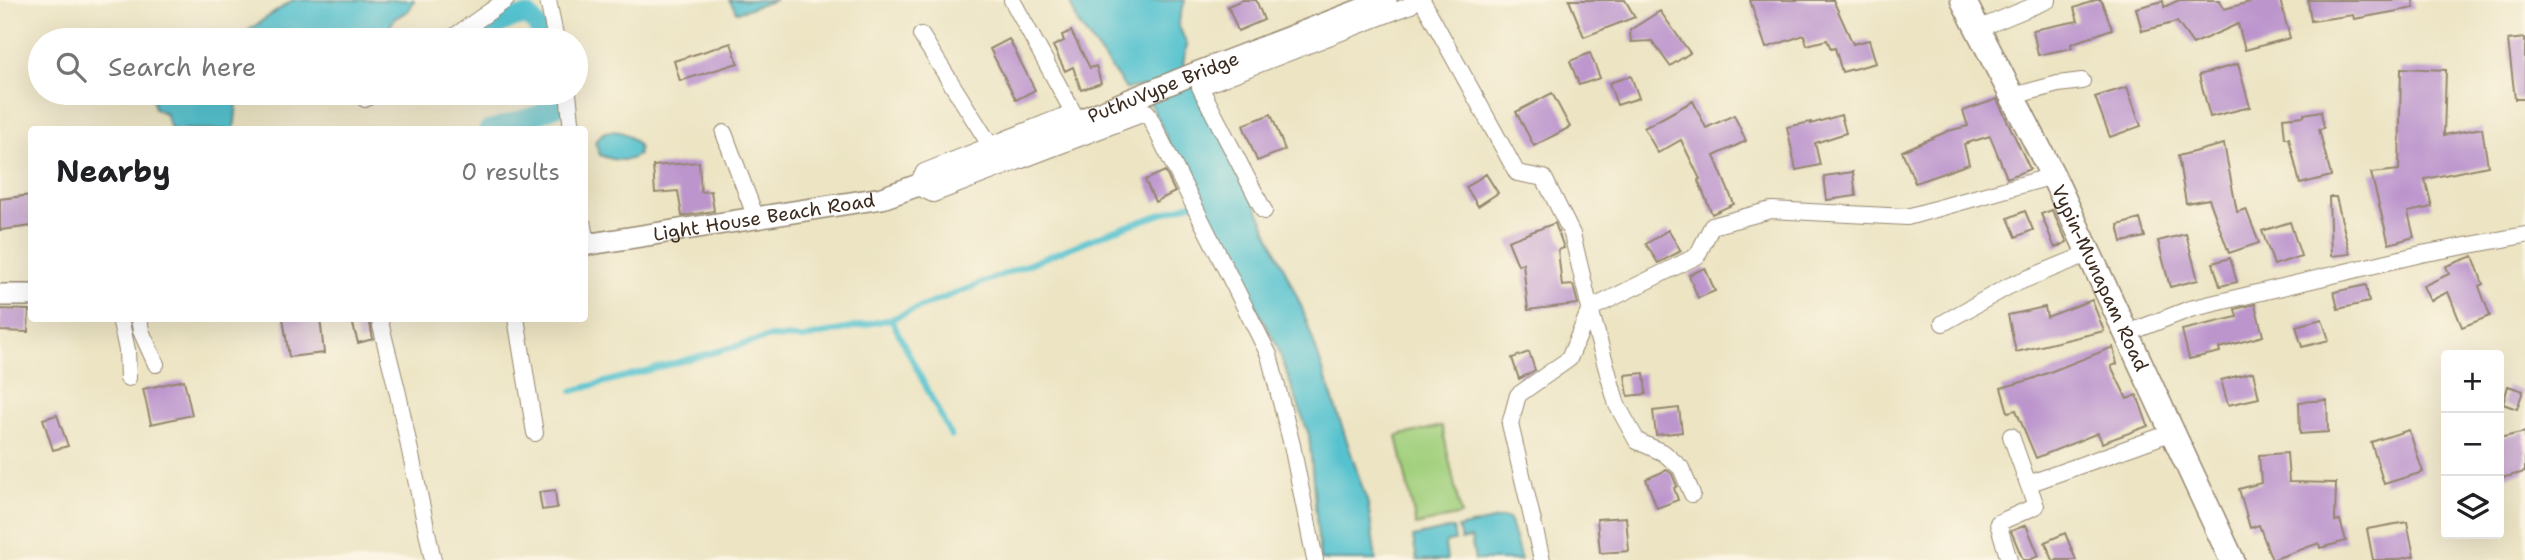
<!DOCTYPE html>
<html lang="en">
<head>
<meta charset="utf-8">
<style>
	:root { --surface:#fff; --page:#f2f2f2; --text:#202124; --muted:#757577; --line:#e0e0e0 }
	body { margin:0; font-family:"Shantell Sans",sans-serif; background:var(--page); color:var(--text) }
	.controls { position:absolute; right:21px; bottom:21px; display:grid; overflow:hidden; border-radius:7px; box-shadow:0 7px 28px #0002 }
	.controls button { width:63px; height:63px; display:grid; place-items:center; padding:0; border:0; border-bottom:2px solid var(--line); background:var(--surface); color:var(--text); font:35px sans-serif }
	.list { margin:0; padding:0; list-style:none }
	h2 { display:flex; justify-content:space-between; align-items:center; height:91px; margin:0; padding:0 28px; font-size:30px }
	h2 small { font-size:23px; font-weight:400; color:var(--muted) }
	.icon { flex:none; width:38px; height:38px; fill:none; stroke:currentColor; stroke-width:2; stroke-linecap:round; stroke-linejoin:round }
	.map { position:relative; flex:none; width:2525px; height:560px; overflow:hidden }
	.search { position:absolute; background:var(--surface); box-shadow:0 7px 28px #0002; left:28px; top:28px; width:560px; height:77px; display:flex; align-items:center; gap:18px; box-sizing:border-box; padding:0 24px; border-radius:38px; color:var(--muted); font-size:26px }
	.panel { position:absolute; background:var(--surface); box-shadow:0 7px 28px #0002; left:28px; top:126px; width:560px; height:196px; border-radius:7px }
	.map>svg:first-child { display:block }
	.green { fill:#a2d07e; stroke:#6e7d4e; stroke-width:2 }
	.water { fill:#56c2cf; stroke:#487676; stroke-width:2 }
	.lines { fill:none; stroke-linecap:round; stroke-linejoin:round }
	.stream { stroke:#56c2cf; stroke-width:6 }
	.canal { stroke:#56c2cf; stroke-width:19 }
	.building { fill:#bc95cd }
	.minor-casing { stroke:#948770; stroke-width:18 }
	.secondary-casing { stroke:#948770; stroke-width:24 }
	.primary-casing { stroke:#948770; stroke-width:27 }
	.minor { stroke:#fff; stroke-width:16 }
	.secondary { stroke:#fff; stroke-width:21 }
	.primary { stroke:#fff; stroke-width:24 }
	.labels { text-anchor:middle; stroke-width:5; stroke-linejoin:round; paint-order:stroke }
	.street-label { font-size:19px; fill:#3b2a1e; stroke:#fcf5e5 }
</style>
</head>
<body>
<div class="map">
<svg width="2525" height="560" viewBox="0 0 2525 560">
	<rect width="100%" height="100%" fill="#fcf5e5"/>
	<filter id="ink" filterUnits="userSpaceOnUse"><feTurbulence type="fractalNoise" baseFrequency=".0143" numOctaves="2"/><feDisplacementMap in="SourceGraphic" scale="14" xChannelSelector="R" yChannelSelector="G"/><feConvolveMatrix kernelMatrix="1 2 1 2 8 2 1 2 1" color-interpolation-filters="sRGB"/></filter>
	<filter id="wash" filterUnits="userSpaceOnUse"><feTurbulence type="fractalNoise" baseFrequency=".00686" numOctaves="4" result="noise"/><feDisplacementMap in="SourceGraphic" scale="28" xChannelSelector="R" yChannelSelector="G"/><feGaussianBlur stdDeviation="1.57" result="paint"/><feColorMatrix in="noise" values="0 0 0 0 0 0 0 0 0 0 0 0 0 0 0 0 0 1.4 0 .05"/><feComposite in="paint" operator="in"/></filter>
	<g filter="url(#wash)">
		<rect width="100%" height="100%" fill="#ece4c3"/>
		<path class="green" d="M1442,426L1461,515L1416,525L1397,436Z"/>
		<path class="water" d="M293,0H414L409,10L394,19L388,31L373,40H234Z
			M729,0H776L737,12Z
			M1069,0H1185L1178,24L1187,45L1183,63L1244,179L1302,308L1368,504L1376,560H1320L1309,435L1277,346L1175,155L1142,86L1126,89L1078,23Z
			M151,93H252L237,103L234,130L171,129L165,113L155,109Z
			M610,131C625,131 629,136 639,146L638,155C627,163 612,160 600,155L595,142L603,133Z
			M1502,518H1507L1510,522L1521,560H1475L1471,538L1461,540L1458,528Z
			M1453,528L1455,541L1447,542L1445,545L1447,560H1417L1413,537Z"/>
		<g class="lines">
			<path class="stream" d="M572,391L770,337L804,338L891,319
				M951,436L891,319L1107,233L1193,203"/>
			<path class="canal" d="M484,38C495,24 511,17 529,16L537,26L543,40
				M488,130L537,115L559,106V93"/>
		</g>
		<g id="blocks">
			<path class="building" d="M1242,0H1256L1264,20L1238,31L1228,6Z
				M1569,0H1625L1635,17L1584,37Z
				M1750,0H1833L1853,44L1869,40L1876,63L1842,72L1835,48L1831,49L1827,40L1807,45L1804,35L1766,48Z
				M2096,0H2101L2112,29L2071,44L2072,48L2038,55L2033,30L2078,21L2074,8Z
				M2179,0H2220L2224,9L2258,0H2280L2290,38L2245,50L2238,24L2193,44L2177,22L2142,31L2136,8L2163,1L2164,7Z
				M2308,0H2413L2414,8L2354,19L2353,15L2311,21Z
				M1660,11L1690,53L1670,66L1652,41L1631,42L1630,30Z
				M1071,31L1090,68L1096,66L1101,83L1081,90L1073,67L1065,71L1053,46L1064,41L1062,35Z
				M2525,38V99H2515L2508,40Z
				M1009,39L1035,90L1016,100L990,49Z
				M731,43L738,63L680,81L674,61Z
				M1590,53L1600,78L1579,85L1570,61Z
				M2238,64L2250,107L2210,117L2199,75Z
				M2401,68L2446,70L2444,135L2482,128L2488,166L2425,179L2432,207L2408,212L2414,237L2389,244L2371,173L2399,170Z
				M1631,76L1639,98L1617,105L1609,83Z
				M2127,87L2141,126L2110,137L2095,97Z
				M1552,93L1570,127L1534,146L1516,112Z
				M1997,99L2030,169L2007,178L1990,136L1964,144L1969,164L1915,183L1902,151L1948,131L1968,126L1963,111Z
				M1693,101L1706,128L1734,115L1746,141L1714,156L1734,204L1712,214L1698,180L1700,179L1681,140L1658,153L1644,128Z
				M2321,111L2324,128L2319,129L2331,176L2300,184L2289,138H2285L2283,118L2304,116V114Z
				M1271,114L1285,150L1257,161L1243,125Z
				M1841,115L1846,133L1815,143L1820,165L1796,170L1787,127L1811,122V124Z
				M2224,144L2237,212L2246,209L2259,243L2229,253L2209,199L2186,203L2178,156Z
				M699,162L701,192L711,191L714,211L682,216L678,191L655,193L653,166Z
				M1165,171L1175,192L1155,202L1145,180Z
				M1853,172L1856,196L1827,200L1824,176Z
				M1486,174L1498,193L1478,206L1466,187Z
				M32,195V226L0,230V199Z
				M2329,197H2336L2350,254L2331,256Z
				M2052,210L2067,242L2055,248L2041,214Z
				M2025,211L2033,230L2016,237L2008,218Z
				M2140,219L2145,237L2122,242L2118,225Z
				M2290,222L2301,256L2274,265L2262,231Z
				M1555,223L1564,248L1558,250L1562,286L1573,285L1578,304L1528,310L1523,263L1518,265L1508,241Z
				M1668,230L1681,251L1658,263L1646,244Z
				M2186,234L2198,280L2170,287L2158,241Z
				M2473,256L2483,284L2479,286L2490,316L2462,327L2448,292L2430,301L2423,286L2449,274L2446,266Z
				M2230,258L2237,282L2220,286L2213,263Z
				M1705,268L1715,291L1698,298L1689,275Z
				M2366,285L2369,302L2338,309L2334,292Z
				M2092,300L2104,331L2016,352L2008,315L2045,307L2047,317Z
				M2255,304L2263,336L2219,348L2220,352L2189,359L2182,330L2237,317L2235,309Z
				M0,309L29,310L28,332L0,331Z
				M283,318H320L324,353L289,357Z
				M369,318L373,339L358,343L352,321Z
				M2322,319L2329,340L2302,347L2296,326Z
				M2113,347L2117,364L2111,366L2127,399L2137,395L2148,426L2102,443L2098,433L2036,458L2016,410L2008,412L2001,388L2032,379Z
				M1529,352L1535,370L1519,379L1512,358Z
				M2253,372L2259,398L2228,405L2221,380Z
				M1644,373L1646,394L1628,396L1625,375Z
				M184,380L192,415L151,424L143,389Z
				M2508,386L2523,391L2517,409L2503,404Z
				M2327,400L2328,432L2300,434L2299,402Z
				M1679,408L1682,432L1656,435L1653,411Z
				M57,415L68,446L53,450L43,419Z
				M2409,430L2423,472L2384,484L2371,442Z
				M2525,432V472L2501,478L2499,438Z
				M2287,453L2289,482L2336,483L2335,521L2340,520L2346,541L2320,548L2319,543L2272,560L2259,525L2250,528L2239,489L2261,483L2259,455Z
				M1667,470L1672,474L1677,486L1674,488L1678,500L1657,508L1646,479Z
				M555,490L557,508L542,510L539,492Z
				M1626,517L1629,551L1600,553L1597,519Z
				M2407,522L2414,556L2395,560H2373L2367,529Z
				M2026,525L2039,556L2029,560H2023L2011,531Z
				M2065,533L2076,560H2053L2045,542Z"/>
		</g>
	</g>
	<g filter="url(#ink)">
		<use href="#blocks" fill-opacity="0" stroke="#948770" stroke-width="2"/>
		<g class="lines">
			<g class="minor-casing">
				<path id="minor" d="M548,0L556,40
					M1012,0L1073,112
					M1422,0L1517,173L1544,178L1572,234L1590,309L1697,256L1712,226L1771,210L1907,217L2053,176
					M1978,29L2048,0
					M921,35L990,145
					M449,40L506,0
					M568,93L572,130
					M2013,96L2058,84L2082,81
					M365,99L375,93
					M1061,117L924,172L916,186L933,194L1147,112L1269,355L1292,445L1315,560
					M724,133L756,218
					M1264,211L1200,87L1411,5L1412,0
					M584,226L587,244
					M120,318L127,350L128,378
					M139,318L141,331L156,364
					M379,318L398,394L433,560
					M516,318L535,433
					M1943,323L2009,286L2090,253
					M2128,333L2190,309L2421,254L2525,235
					M2028,484L2173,432
					M1542,560L1510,424L1518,395L1569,359L1590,309L1617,405L1637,441L1664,453L1681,468L1692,494
					M2009,560L1998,523L2036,506L2011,436"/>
			</g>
			<g class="secondary-casing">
				<g id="secondary">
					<path id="s1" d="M584,245L882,198L941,177L1191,75L1386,0"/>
					<path d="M0,295H32"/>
				</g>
			</g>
			<g class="primary-casing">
				<g id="primary">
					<path id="s2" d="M1963,0L2053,176L2232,560"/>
				</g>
			</g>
			<use href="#minor" class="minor"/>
			<use href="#secondary" class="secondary"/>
			<use href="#primary" class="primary"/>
		</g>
	</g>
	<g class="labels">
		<g class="street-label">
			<text dy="7" stroke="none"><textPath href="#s1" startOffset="604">PuthuVype Bridge</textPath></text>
			<text dy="7" stroke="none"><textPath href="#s1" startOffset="182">Light House Beach Road</textPath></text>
			<text dy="7" stroke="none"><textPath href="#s2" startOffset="310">Vypin-Munapam Road</textPath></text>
		</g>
	</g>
</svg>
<div class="controls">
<button>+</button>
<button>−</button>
<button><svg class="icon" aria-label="layers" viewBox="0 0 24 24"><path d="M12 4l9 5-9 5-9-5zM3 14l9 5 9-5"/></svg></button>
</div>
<div class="search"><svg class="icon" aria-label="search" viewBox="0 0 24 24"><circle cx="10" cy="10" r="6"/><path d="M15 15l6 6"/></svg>Search here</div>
<section class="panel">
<h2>Nearby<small>0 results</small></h2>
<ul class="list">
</ul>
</section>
</div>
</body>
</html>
